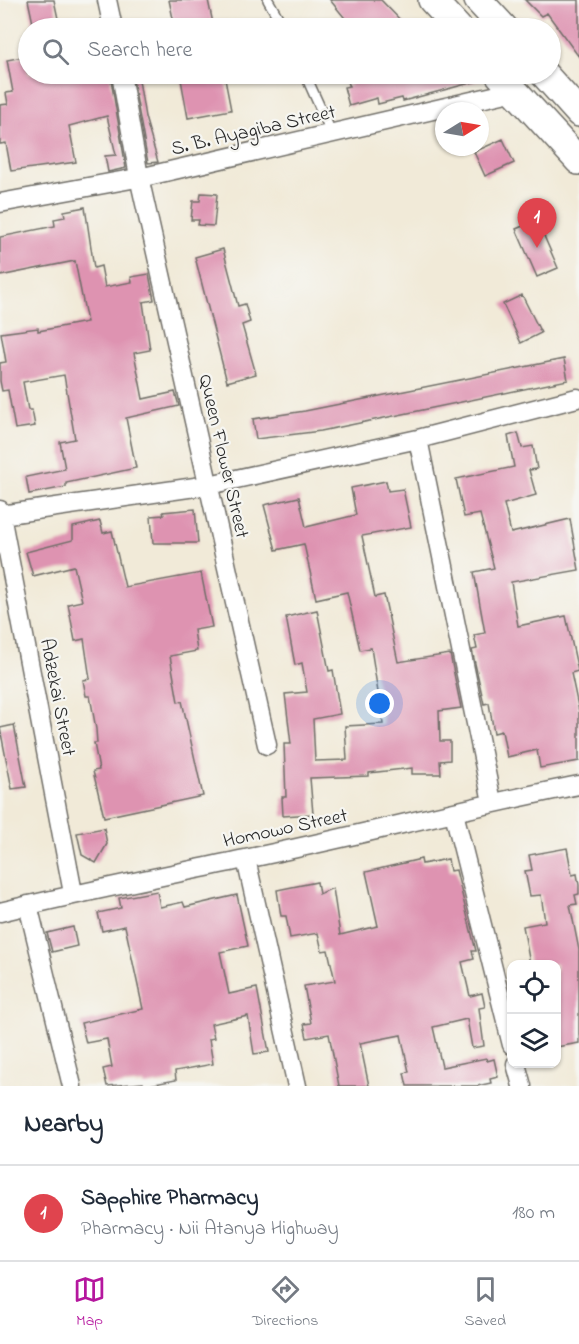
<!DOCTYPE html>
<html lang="en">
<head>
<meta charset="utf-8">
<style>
	:root { --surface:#fff; --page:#f6f6f7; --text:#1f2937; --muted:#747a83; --line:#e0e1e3; --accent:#b5179e }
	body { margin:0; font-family:"Indie Flower",sans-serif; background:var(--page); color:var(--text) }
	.controls { position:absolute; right:18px; bottom:18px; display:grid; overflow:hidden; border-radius:12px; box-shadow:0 2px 4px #0004 }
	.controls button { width:54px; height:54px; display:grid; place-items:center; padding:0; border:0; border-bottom:2px solid var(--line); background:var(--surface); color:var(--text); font:30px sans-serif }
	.compass { position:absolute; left:435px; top:102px; width:54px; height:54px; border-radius:50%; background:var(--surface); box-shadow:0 2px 4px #0004; rotate:79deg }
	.you { position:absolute; left:380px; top:704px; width:21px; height:21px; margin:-15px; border:4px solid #fff; border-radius:50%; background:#1a73e8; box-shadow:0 0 0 9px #1a73e833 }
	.badge { display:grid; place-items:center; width:39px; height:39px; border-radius:50%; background:var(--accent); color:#fff; font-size:20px; font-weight:700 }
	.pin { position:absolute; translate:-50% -50px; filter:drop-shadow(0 2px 3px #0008) }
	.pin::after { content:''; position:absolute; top:32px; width:21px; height:18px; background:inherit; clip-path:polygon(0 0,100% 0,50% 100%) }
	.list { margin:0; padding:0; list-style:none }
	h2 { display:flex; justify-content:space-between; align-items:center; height:78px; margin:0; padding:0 24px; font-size:26px }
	h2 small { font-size:20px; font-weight:400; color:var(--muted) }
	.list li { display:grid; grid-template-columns:39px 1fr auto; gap:18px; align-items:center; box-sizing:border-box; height:96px; padding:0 24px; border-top:2px solid var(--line) }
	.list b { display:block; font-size:22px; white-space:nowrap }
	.list p { margin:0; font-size:20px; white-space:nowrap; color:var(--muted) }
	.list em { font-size:20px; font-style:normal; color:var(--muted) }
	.icon { flex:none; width:33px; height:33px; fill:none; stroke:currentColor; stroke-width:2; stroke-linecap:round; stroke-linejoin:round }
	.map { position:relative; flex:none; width:579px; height:1086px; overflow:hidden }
	.search { position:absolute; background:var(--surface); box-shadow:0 2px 4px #0004; left:18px; right:18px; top:18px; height:66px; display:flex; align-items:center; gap:15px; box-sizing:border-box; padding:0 21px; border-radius:33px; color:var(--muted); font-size:22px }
	.sheet { height:174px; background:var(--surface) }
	nav { display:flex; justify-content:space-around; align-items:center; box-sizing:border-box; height:84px; border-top:2px solid var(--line); background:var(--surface); font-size:16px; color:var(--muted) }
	nav a { display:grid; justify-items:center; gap:3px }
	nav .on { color:var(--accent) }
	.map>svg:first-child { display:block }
	.building { fill:#de93b1 }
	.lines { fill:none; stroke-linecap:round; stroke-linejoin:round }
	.lane-casing { stroke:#706e68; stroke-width:12 }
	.street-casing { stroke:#706e68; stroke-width:21 }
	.primary-casing { stroke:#706e68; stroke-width:30 }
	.lane { stroke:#fff; stroke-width:9 }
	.street { stroke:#fff; stroke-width:18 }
	.primary { stroke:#fff; stroke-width:27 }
	.labels { text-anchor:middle; stroke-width:4.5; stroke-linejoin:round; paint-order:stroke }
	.street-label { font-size:20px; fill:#2b2b2b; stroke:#f6f6f2 }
</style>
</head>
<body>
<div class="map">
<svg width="579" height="1086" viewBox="0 0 579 1086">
	<rect width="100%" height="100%" fill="#f6f6f2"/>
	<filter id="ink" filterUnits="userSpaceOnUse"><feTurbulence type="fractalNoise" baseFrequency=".0167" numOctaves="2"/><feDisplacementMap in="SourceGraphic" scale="12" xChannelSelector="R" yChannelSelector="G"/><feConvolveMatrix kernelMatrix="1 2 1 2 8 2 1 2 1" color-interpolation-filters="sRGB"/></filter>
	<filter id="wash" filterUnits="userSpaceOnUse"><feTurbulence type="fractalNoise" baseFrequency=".008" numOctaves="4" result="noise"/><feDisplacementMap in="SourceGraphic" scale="24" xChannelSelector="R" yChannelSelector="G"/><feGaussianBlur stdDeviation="1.35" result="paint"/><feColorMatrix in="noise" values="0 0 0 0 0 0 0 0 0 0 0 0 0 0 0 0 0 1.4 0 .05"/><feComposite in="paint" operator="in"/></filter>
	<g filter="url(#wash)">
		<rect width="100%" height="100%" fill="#f1ead8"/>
		<g id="blocks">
			<path class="building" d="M28,0H54L60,28H34Z
				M169,0H208L214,28H175Z
				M330,0H381L408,28H353Z
				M525,0H579V57L547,13L541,16Z
				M28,56V74H110L126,168L108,172L105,156L116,155L107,116L69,126L76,162L11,171L6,143L0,144V105L8,104L6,93L13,92L7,60Z
				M132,74H138L145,117L158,162L148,163Z
				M180,74H224L231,110L188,118Z
				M343,74H484L485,79L403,101L402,98L378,104L377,98L349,106L344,87L350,86Z
				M503,139L514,163L485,176L474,152Z
				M201,193L217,194L214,226L198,225L199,220H191L193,201H200Z
				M85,207L94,268L101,266L105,287L132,282L131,277L149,274L154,300L143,302L150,350L134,353L143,399L175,392L179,406L126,418L136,468L66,483V487L29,494L26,477L65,469L60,442L75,439L64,375L23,382L28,410H32L35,426L15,429L8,390L2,391L0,381V363L6,362L1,333L38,328V331L87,322L75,261L0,276V237L55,226L54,219L65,217L64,211Z
				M537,220L558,268L537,277L516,229Z
				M223,249L238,306L245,304L250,322L242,325L256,374L227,382L195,257Z
				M522,295L541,333L521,343L503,304Z
				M564,359L568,380L321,431L256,439L253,419L305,411Z
				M518,433L522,448L533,446L537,469L529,470L536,495L504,504L511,533L570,519L579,570L511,582L518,626L566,616L578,671L571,673L579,711V761L540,768L537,750L507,757L502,731L494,733L489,703L484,704L472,650L477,649L474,635L485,633L474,572L494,568L480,514L464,517L456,479L514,467L508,436Z
				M386,481L388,491L403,489L411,527L362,536L375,597L384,595L398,662L450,654L461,708L439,711L440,741H450V760L440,761L441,774H412V768L369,773V776L310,778L313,814L283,816L282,797H286L284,744H291L285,694L307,692L302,663L295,665L286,617L317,610L329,671L333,670L340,714L313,719L315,761L347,760L345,726L383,724L371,648L360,650L347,592L316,599L304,544L276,550L264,505L299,497L306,527L356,515L351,488Z
				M195,509L198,543H153L151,516L164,515L163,512Z
				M100,521L103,533L112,531L125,587L201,573L212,627L194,630L197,651L170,656L178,702L182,701L203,796L104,817L93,771L99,770L94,743H97L96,729L90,696H86L83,680L90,679L84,639L75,641L68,604L82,601L74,566L33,576L26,552L73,540V527Z
				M14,725L26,787L12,789L0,728Z
				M104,828L107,844L96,863L82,855L77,833Z
				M567,848L572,875L577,874L579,885V894L575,895L577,904L570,905L579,950V1043L556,1047V964H530L523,926L545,922L541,895L530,896L525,871L532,870L529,855Z
				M421,859L422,864L448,859L450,871L456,870L476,951H472L474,959L462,962L470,996L482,993L485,1007L479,1008L484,1046L472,1048L467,1019L433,1027L442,1067L486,1058L487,1061L494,1059L498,1077L490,1079L491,1083L477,1086H407L404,1073L409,1072L401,1035L360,1043L369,1086H339L329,1034L307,1038L304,1024L311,1023L304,986L335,981L328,950L322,951L318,933L290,938L286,916H281L277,890L317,882L319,894L333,888L340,935L378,926L366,872Z
				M157,891L160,907L183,902L185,907L237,895L248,946L220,952L229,994L257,988L269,1052L254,1054L248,1016L211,1024L214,1038L209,1039L213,1064L175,1071L176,1080L144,1086L143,1083L107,1086L103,1069L112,1067L107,1039L86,1043L81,1023L143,1009L125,926L102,931L98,913L121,908L119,898Z
				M73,927L77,946L52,952L47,933Z"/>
		</g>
	</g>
	<g filter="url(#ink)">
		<use href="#blocks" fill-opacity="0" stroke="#706e68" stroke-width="1.5"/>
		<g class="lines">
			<g class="lane-casing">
				<path id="lane" d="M268,0L284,28
					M305,74L332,134"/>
			</g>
			<g class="street-casing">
				<path id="street" d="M107,0L113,28
					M121,74L139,177L267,745
					M0,203L148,176L515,91
					M418,439L492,802
					M0,510L73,893
					M1,515L209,485L418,439L577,398
					M454,813L512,1045
					M246,859L297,1086
					M28,905L72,1086
					M0,912C81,892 163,876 245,859C357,836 467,807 579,785
					M516,1064L522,1086"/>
			</g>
			<g class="primary-casing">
				<path id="primary" d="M432,0L458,28
					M478,0L504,28
					M499,74L579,161
					M544,74L579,113"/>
			</g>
			<use href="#lane" class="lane"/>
			<use href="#street" class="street"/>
			<use href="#primary" class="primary"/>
		</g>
	</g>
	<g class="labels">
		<g class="street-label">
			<text transform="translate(253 129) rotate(-13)" y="7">S. B. Ayagiba Street</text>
			<text transform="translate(225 456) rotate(77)" y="7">Queen Flower Street</text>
			<text transform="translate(59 697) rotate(79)" y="7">Adzekai Street</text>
			<text transform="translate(285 827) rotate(-12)" y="7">Homowo Street</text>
		</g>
	</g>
</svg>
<div class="controls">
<button><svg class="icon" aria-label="locate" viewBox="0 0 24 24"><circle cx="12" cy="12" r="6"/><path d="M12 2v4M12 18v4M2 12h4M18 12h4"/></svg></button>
<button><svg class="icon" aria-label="layers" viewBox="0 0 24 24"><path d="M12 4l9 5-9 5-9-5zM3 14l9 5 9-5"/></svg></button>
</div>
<svg class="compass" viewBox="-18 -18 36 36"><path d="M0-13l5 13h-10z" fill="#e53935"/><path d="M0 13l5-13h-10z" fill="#747a83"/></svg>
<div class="you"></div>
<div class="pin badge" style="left:537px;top:248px;background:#e0444e">1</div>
<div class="search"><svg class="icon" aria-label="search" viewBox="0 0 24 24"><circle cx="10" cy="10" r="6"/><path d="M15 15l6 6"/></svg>Search here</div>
</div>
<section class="sheet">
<h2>Nearby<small></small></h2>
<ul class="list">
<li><span class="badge" style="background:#e0444e">1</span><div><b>Sapphire Pharmacy</b><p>Pharmacy · Nii Atanya Highway</p></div><em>180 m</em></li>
</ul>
</section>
<nav>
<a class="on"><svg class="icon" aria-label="map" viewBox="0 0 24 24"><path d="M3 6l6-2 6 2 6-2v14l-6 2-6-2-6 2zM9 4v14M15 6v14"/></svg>Map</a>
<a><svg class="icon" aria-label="directions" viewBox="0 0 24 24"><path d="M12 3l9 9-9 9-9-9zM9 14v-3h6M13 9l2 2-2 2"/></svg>Directions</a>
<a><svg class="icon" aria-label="saved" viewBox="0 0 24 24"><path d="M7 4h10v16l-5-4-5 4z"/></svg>Saved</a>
</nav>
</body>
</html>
